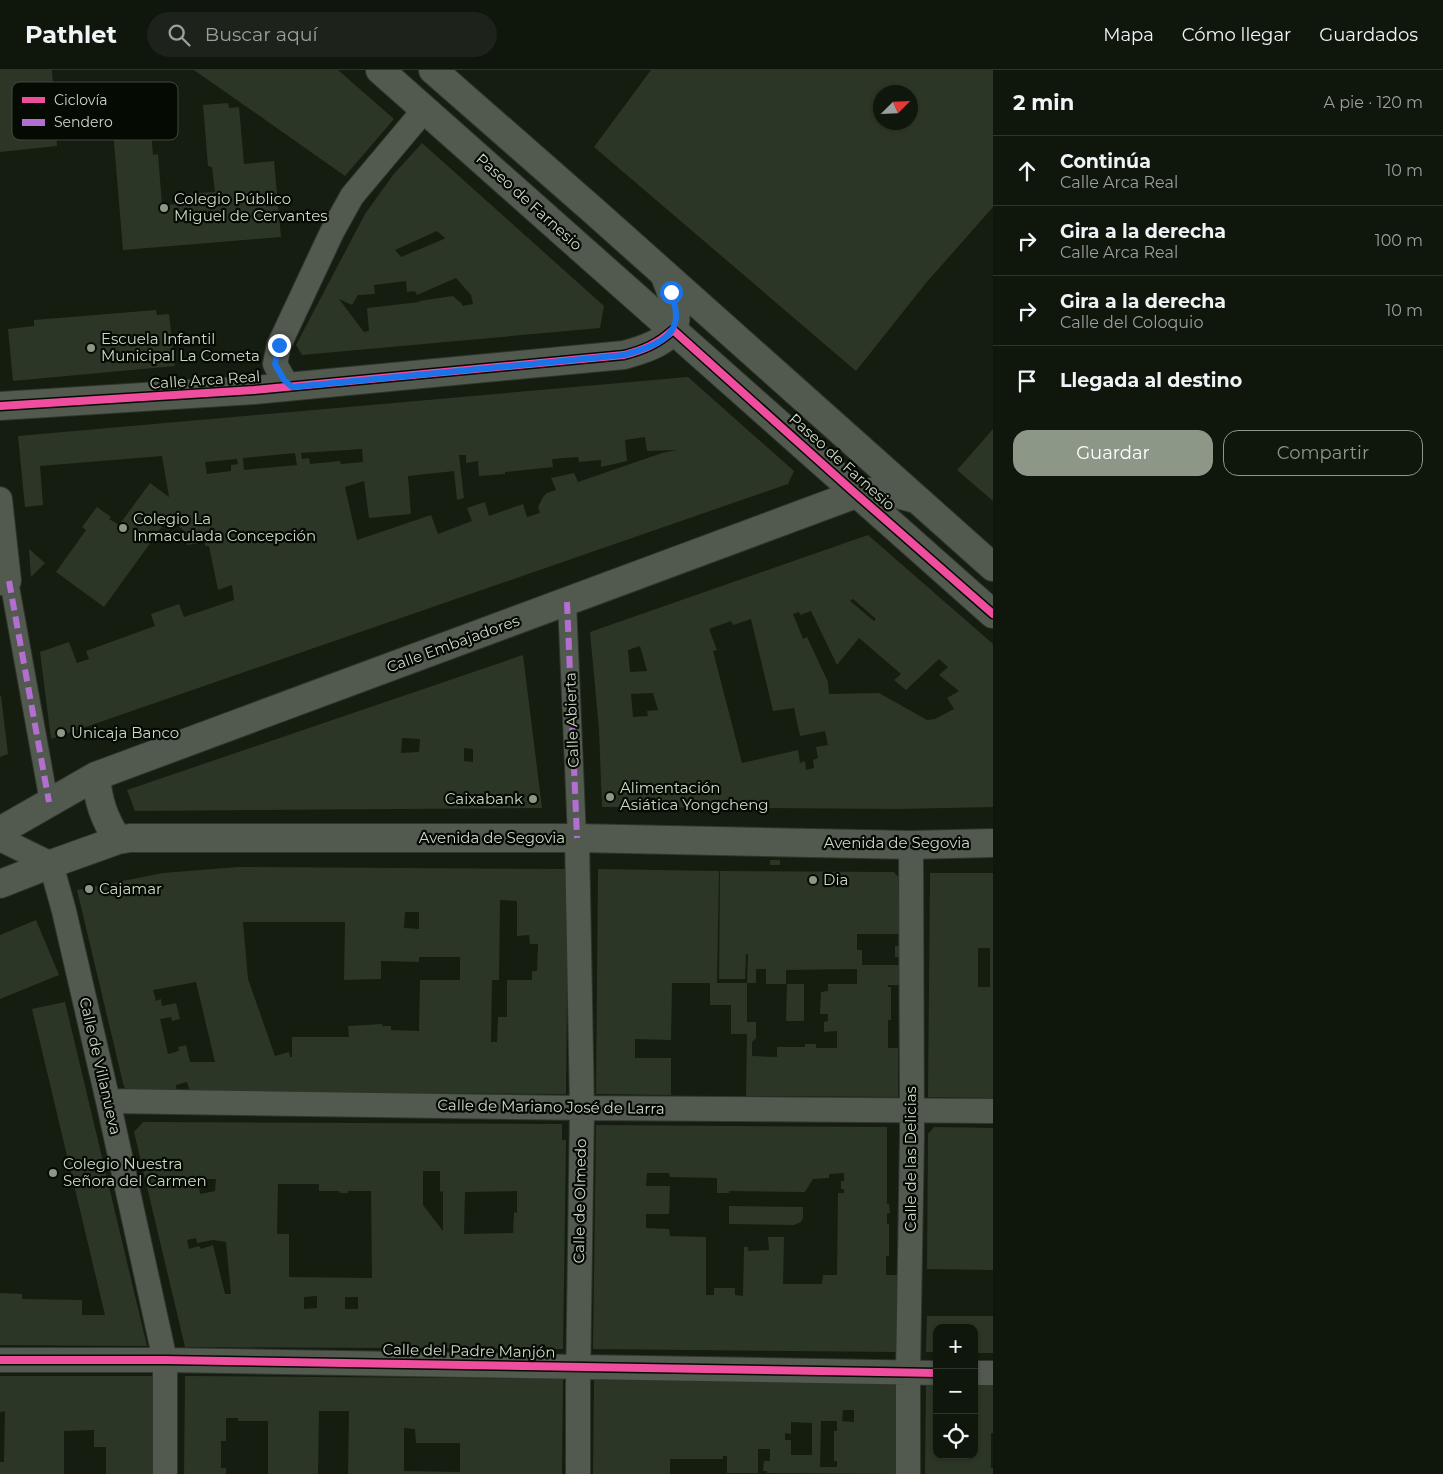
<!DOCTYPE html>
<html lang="es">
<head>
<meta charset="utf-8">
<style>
	:root { --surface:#0f160c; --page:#1d231a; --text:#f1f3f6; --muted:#9b9f9d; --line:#2f352d; --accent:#8c9788 }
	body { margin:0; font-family:Montserrat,sans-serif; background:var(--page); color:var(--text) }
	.controls { position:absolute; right:15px; bottom:15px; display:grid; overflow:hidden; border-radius:10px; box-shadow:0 1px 4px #0004 }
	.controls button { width:45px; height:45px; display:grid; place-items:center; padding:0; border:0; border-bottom:1px solid var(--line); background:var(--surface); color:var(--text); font:25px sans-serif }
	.compass { position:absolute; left:873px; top:15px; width:45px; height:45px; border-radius:50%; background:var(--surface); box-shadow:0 1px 4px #0004; rotate:66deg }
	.stop { position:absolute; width:15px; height:15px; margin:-11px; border:4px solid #1a73e8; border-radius:50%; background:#fff }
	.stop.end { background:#1a73e8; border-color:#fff; box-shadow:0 1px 5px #0008 }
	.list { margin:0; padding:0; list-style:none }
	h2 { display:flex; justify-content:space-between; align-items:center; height:65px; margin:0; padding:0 20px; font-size:21px }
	h2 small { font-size:16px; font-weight:400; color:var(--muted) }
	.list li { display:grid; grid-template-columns:32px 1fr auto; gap:15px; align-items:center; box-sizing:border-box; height:70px; padding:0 20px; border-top:1px solid var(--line) }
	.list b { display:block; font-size:19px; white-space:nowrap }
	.list p { margin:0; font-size:16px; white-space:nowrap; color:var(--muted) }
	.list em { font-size:16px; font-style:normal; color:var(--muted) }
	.actions { display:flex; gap:10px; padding:15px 20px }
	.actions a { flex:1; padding:11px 0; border:1px solid var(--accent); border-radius:15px; text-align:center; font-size:18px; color:var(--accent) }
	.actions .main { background:var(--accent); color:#fff }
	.icon { flex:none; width:28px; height:28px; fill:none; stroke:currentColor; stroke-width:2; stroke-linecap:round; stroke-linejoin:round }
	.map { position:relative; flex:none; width:993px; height:1404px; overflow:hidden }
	header { display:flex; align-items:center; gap:30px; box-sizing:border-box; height:70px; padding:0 25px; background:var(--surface); border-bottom:1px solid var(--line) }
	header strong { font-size:24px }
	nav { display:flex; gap:28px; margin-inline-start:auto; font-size:18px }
	.search { width:350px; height:45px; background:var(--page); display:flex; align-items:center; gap:12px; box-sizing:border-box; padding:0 18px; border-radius:28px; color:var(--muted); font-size:19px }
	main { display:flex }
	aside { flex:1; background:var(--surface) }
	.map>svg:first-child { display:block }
	.building { fill:#2c3626; fill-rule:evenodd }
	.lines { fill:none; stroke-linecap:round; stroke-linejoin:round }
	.pedestrian-casing { stroke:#2f352b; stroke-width:20 }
	.minor-casing { stroke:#2f352b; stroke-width:26 }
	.tertiary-casing { stroke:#2f352b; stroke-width:30 }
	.secondary-casing { stroke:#2f352b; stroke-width:30 }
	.pedestrian { stroke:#52594f; stroke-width:18 }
	.minor { stroke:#52594f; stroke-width:24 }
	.tertiary { stroke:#52594f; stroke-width:28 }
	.secondary { stroke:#52594f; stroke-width:28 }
	.quiet { stroke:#b36fd0; stroke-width:6; stroke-dasharray:12 6; stroke-linecap:butt }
	.cycleway-casing { stroke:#050a03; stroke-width:11 }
	.cycleway { stroke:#ef4d9e; stroke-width:8 }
	.route { stroke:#1a73e8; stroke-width:6 }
	.poi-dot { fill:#8c9788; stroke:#050a03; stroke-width:2 }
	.labels { text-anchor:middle; stroke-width:4.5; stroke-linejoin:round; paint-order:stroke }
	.poi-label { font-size:15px; fill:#cdd8c8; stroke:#050a03; text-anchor:start }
	.street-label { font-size:15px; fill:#cdd8c8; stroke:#050a03 }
	.key { fill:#050a03; stroke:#41483e; stroke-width:1 }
	.key-label { font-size:14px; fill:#cdd8c8 }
</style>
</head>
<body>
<header>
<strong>Pathlet</strong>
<div class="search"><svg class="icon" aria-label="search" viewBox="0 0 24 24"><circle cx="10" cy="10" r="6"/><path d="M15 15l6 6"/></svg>Buscar aquí</div>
<nav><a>Mapa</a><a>Cómo llegar</a><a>Guardados</a></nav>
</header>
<main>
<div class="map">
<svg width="993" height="1404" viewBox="0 0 993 1404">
	<rect width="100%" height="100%" fill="#141d10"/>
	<path class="building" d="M0,0H52L57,76L0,82Z
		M194,0H338L394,49L345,106Z
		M651,0H993V137L926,213L856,301L594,77ZM881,22H911V52H881Z
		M148,22L153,85L158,84L162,135L183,134V124L215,122L212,97L208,96L203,35L228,33L229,38L239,37L244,94L274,91L281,167L123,180L110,25Z
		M422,73L604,236L600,258L302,285L296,275L365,144L393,105ZM437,161L445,168L444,169L401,187L395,180ZM456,208L471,225L473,234L462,236V234L453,226L419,231L420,232L367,238L369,261L364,262L339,229L352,235L358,225L375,224L374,215L406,211L407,222L415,221L417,225Z
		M156,240L157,245L169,244L175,296L13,311L8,259L34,256V250Z
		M688,307L794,401L788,414L51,669L40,582L69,572L77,593L89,589L86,581L155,556L151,544L179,534L184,547L234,530L232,515L218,520L209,476H205V472L187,475L184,461L169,447L104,537L56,502L86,460L82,457L97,437L111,447L109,449L119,455L150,413L169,427L162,386L40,396L43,435L25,437L18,366ZM645,367L647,381L677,380L662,383L578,412L574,403L551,408L556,420L547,423L543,427L538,437L540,443L527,447L523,434L489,446L485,432L467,438L472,451L438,464L431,445L357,470L345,417L364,411L369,448L411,444L408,406L454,401L457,430L464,428L459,385H466V393L478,391L479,406L505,404V402L553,397L552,389L578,387L579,392L601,390V397L627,391L625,370ZM362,379L363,392L341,394L340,391L310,394L309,388L302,389L301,383ZM295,383L297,395L244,400L243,388ZM237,389L238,394L231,395V401L207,404L205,392Z
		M993,359V431L957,400Z
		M868,465L993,574V737L899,739L602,737L599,659L590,562ZM853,529L876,549L874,551L850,531ZM811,541L837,595L859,568L901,604L894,610L906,620L939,589L948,597L939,605L959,621L947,628L954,639L935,649L927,650L879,623L829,624L828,612L807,567L803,569L793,544L799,542L800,545ZM751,549L773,641L794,638L800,666L825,661L828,675L816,677L818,688L813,690L814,698L806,700L805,691L800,693L798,680L742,693L713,581L717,580L709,559L731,551L733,555ZM640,576L647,601L630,602L628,580ZM653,623L658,640L647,641L648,646L633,647L631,624Z
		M29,479L45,493L31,507Z
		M523,585L542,738L135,741L127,720ZM402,668L420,669L419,682L401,683ZM464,678L473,679V692L464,691Z
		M0,626H1L8,684L0,687Z
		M770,790H780V795H770Z
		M238,797L568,799L566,1024L190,1022L187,1012L176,1015L177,1022H131L124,1017L77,820L163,803ZM500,830L517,831V866L529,865L530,874H538L537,901H532V910H507V947H498L497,972H491L492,910H499ZM405,842H419V859L404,858ZM243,852H345L344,910L381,909V891L419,892V887H460V910H420L419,961L391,960V956H382V954L348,956L349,967H292V987H290L289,982L275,986L248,909ZM196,912L215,992H190L186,975L178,977L179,981L168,984L160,949L171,947L172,951L180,949L176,933L162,936L161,929L156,931L153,920Z
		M598,799L719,801L717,913H747V952H756V968L752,972V986L777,987V977H805V974H816V978H837V961L824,962V952L828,951V944H820L821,922L828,921V914H857V899L786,900V914H766V899H756V913H747L748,884H746L745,909H719L720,801L894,802L900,809V864H857V880H862V895H899V915H888V917H891V950H888V978H898V1027L746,1026L747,964H731V935H710V913H672L671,970L635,969V988H671V1025L596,1024Z
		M930,803H993V1028L928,1027ZM978,878H990V917H978Z
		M36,850L59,905L0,929V865Z
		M895,876H899V887H895Z
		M787,914H804V951H786Z
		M65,932L147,1276L0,1275V1223L22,1224V1229L82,1230V1245H105L32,939Z
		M143,1052L562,1054V1070H566L563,1279L185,1277L134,1062ZM423,1101H440V1122L443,1121V1161L423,1135ZM198,1109H216L215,1121L200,1124ZM278,1114H319V1121H339L340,1123H348V1121H371L372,1208L289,1207V1164H277ZM517,1121V1143L514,1142L513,1163L464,1164L465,1122ZM196,1168L197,1173L213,1170L226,1172L231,1224H225L213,1175L201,1179L199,1176L189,1179L187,1170ZM317,1226V1238L304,1239V1227ZM345,1227H358V1239H345Z
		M596,1055L887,1057V1134H889L890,1143H887V1154H889V1186H886V1205H897V1282L593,1279ZM647,1103H669L670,1107L717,1108V1123H729V1121L805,1122L813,1109L829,1108V1104L844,1103V1111H841V1119H844V1123H838L837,1205H823L822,1214H783L784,1167H768L769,1180L748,1181V1177H744L743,1226L735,1225V1218H714V1225H706V1167L670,1166L669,1159L646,1158V1144H669L670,1116H646Z
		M934,1057L993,1058V1200L927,1199L928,1064Z
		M729,1136L803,1137V1148L801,1152L794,1155L729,1154Z
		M927,1246H993V1283H974V1258H937V1282H926Z
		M0,1306H155L154,1404H106V1377H94V1360L64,1361V1404H0V1392H4L5,1341L0,1342Z
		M185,1306L563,1309L562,1404H348L349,1341H319L318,1404H268V1351H238V1348H226V1371H221V1398H226V1404H184ZM404,1358L415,1359L416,1373H460V1402L404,1401Z
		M594,1310L891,1311L896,1317L895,1404L767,1403V1401H763L764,1391H770V1379H758V1403H727V1386H723V1389H670V1404H593ZM843,1340H854V1352L842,1351ZM821,1351H837V1361H834V1391H837V1397H820ZM791,1352L812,1353V1385H791V1370H785V1363L791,1364Z
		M926,1312H937V1385H974V1313H993V1363H991V1398H993V1404H925Z"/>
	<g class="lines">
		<g class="pedestrian-casing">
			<path id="pedestrian" d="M9,511L49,732
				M567,532L577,768"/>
		</g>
		<g class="minor-casing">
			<path id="minor" d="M292,317L284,310L275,294L279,275L332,162L352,126L425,39
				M0,429L9,511L0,513
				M577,768L582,1038L578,1315V1404
				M0,769L51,794L64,841L108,1031L165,1290V1404
				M108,1031L582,1038L993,1041
				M0,1290H165L937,1303
				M974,1303H993
				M908,1404V1303L912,1065L911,775"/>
		</g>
		<g class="tertiary-casing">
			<path id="tertiary" d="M0,336L254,320L624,285C679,270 686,256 664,204"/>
		</g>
		<g class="secondary-casing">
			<path id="secondary" d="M380,0L993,544
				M433,0L595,142L993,497
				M96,706C98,731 104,749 118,770
				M0,761L96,706L856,424C880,419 893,422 915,429
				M0,814L51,794L118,770L130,768H577L911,775L993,773"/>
		</g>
		<use href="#pedestrian" class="pedestrian"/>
		<use href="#minor" class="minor"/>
		<use href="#tertiary" class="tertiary"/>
		<use href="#secondary" class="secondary"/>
		<path class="quiet" d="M9,511L49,732
			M567,532L577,768"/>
		<g class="cycleway-casing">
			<path id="cycleway" d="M0,336L254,320L624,285C643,280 658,274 673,260L856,424L993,544
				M0,1290H165L937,1303"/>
		</g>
		<use href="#cycleway" class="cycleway"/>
	</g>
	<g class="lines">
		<path class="route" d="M279,275L275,294L284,310L292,317L624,285C644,279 677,271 676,245C676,237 673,230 671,222"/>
	</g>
	<g class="poi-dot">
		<circle cx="164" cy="138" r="5"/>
		<circle cx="91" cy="278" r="5"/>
		<circle cx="123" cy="458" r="5"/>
		<circle cx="61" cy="663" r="5"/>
		<circle cx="610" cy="727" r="5"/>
		<circle cx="533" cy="729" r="5"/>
		<circle cx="813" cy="810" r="5"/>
		<circle cx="89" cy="819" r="5"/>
		<circle cx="53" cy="1103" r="5"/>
	</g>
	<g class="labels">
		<g class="poi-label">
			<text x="174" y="134">Colegio Público<tspan x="174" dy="17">Miguel de Cervantes</tspan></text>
			<text x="101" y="274">Escuela Infantil<tspan x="101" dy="17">Municipal La Cometa</tspan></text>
			<text x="133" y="454">Colegio La<tspan x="133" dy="17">Inmaculada Concepción</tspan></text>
			<text x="71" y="668">Unicaja Banco</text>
			<text x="620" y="723">Alimentación<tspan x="620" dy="17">Asiática Yongcheng</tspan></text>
			<text x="523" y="734" text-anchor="end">Caixabank</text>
			<text x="823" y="815">Dia</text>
			<text x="99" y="824">Cajamar</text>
			<text x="63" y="1099">Colegio Nuestra<tspan x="63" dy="17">Señora del Carmen</tspan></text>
		</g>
		<g class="street-label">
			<text transform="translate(529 132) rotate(42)" y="5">Paseo de Farnesio</text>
			<text transform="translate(205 310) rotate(-4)" y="5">Calle Arca Real</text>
			<text transform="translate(842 392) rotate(42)" y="5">Paseo de Farnesio</text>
			<text transform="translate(453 574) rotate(-20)" y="5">Calle Embajadores</text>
			<text transform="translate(572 650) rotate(-92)" y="5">Calle Abierta</text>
			<text x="492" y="773">Avenida de Segovia</text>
			<text x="897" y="778">Avenida de Segovia</text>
			<text transform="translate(100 996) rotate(77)" y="5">Calle de Villanueva</text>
			<text transform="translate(551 1037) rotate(1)" y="5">Calle de Mariano José de Larra</text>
			<text transform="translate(911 1089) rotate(-90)" y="5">Calle de las Delicias</text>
			<text transform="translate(580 1131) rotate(-89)" y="5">Calle de Olmedo</text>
			<text transform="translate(469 1281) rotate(1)" y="5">Calle del Padre Manjón</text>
		</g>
	</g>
	<rect x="12" y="12" width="166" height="58" rx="8" class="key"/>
	<rect x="22" y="27" width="23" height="6" fill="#ef4d9e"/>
	<rect x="22" y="49" width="23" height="7" fill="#b36fd0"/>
	<g class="key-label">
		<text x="54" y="35">Ciclovía</text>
		<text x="54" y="57">Sendero</text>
	</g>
</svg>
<div class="controls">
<button>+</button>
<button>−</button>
<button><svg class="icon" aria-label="locate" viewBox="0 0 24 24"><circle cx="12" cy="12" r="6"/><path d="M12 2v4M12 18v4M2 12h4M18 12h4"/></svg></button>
</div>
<svg class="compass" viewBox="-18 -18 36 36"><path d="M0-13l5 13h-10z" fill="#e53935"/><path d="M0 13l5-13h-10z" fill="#9b9f9d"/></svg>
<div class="stop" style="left:671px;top:222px"></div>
<div class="stop end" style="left:279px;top:275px"></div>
</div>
<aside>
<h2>2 min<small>A pie · 120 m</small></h2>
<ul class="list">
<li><svg class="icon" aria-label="ahead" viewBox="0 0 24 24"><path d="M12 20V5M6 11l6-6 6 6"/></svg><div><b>Continúa</b><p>Calle Arca Real</p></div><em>10 m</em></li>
<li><svg class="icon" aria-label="right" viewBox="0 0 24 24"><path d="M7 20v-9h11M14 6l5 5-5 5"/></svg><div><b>Gira a la derecha</b><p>Calle Arca Real</p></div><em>100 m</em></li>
<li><svg class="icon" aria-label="right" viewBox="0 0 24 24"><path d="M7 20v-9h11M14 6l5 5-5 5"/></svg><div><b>Gira a la derecha</b><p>Calle del Coloquio</p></div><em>10 m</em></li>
<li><svg class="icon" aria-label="arrive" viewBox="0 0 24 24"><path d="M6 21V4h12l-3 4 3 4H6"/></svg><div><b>Llegada al destino</b></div></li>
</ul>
<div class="actions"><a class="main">Guardar</a><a>Compartir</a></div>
</aside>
</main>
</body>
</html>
